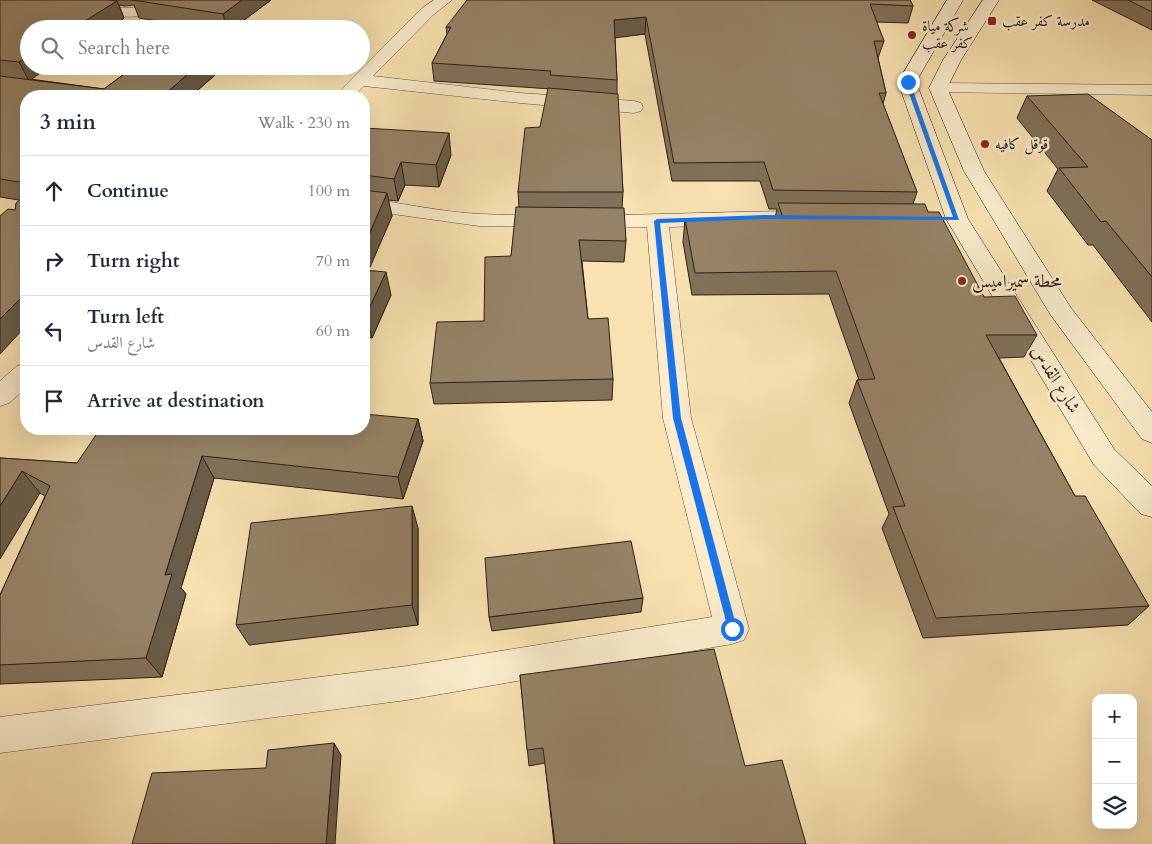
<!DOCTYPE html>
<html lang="en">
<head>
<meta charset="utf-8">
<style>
	:root { --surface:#fff; --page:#f2f2f3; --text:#1f2937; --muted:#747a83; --line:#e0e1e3 }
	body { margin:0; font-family:Cardo,Amiri,serif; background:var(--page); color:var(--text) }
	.controls { position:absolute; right:15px; bottom:15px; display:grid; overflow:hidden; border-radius:10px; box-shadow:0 5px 20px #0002 }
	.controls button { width:45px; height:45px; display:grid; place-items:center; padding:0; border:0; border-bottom:1px solid var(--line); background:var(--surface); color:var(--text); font:25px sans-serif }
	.stop { position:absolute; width:15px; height:15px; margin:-11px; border:4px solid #1a73e8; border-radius:50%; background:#fff }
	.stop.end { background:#1a73e8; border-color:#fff; box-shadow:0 1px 5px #0008 }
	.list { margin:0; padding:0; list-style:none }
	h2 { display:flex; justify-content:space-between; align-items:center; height:65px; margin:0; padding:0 20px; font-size:21px }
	h2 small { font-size:16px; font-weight:400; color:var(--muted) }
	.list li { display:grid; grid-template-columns:32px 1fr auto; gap:15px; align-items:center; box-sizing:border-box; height:70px; padding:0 20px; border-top:1px solid var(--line) }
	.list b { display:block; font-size:19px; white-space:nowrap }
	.list p { margin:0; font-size:16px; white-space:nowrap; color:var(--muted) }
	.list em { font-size:16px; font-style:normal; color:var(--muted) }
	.icon { flex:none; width:28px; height:28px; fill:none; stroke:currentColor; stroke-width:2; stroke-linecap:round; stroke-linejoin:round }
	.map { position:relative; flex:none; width:1152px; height:844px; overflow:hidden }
	.search { position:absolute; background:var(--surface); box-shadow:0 5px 20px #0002; left:20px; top:20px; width:350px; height:55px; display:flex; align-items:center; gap:12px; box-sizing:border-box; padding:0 18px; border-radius:28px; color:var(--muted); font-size:19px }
	.panel { position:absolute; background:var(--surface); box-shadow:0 5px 20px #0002; left:20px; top:90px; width:350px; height:345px; border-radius:20px }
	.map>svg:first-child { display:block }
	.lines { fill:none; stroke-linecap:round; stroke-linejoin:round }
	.street-casing { stroke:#5f4e3e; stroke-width:1 }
	.secondary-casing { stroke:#2c1d17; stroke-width:1 }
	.street { fill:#faeccc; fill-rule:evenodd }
	.secondary { fill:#faeccc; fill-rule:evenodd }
	.wall { fill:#817159; stroke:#2c1d17 }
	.shaded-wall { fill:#695c48; stroke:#2c1d17 }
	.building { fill:#968367; stroke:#2c1d17 }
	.route { fill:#1a73e8 }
	.poi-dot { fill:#8f2418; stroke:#faeccc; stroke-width:2 }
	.labels { text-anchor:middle; stroke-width:5; stroke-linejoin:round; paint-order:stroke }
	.far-poi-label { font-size:15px; fill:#2c1d17; stroke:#faeccc; text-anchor:start }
	.poi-label { font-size:18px; fill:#2c1d17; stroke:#faeccc; text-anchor:start }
	.street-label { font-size:18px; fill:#2c1d17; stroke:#faeccc }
</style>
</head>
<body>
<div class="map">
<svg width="1152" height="844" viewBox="0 0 1152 844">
	<rect width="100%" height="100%" fill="#f8e2b1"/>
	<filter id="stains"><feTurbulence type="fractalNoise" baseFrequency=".004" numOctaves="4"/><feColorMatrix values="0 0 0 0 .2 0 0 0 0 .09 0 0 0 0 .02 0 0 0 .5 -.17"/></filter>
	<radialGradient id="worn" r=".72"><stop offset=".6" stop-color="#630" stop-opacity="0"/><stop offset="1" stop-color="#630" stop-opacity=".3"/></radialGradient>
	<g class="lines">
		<g class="street-casing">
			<path id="street" d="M45,0H74L125,8L138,7L154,0H173C151,31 77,11 48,3Z
				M434,0H452L433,15L373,76L520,93L634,101L641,103L643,107L641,111L634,113L520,103L364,86L354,96H335L421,9Z
				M938,83L1152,85V95L932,92L929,88L932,84Z
				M364,198C402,203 442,212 480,214C591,219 702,211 813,211L821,212L824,217L821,222L813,223L669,227L691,418L749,629L744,640L732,644L407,700L0,753V717L407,666L712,617L663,418L647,227L479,226L364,210Z
				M26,364V388L9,403L0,406V381L17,366Z"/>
		</g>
		<g class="secondary-casing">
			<path id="secondary" d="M947,0H963L916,82L968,219L1114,449L1152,486V517L1141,514L1094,465L946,219L898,82Z
				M983,0H999L961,60L947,88L984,171L1071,308L1152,412V443L1142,439L1050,314L964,171L929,88L943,60Z"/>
		</g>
		<use href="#street" class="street"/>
		<use href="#secondary" class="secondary"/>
	</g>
	<path class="wall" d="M0,0H271L232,29H210L139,18L134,5L125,6L119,5L124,18L108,29H29L30,79L104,89L135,66H212L215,75L191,96H26V326L15,210L19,200L0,197Z
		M910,0L913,6L908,23L876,22L884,41L878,58L886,93L883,104L917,192L913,204L928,212L984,297L1037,335L1024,357L999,358L1075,496L1149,606L1128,625L923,638L882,528L889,514L849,403L857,380H859L829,294L692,295L683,242L685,219L775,218L777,209H769L760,181H672L645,34L615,37L617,80V94L623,192L622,208L626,241L624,262L582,261L588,319L613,379L612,400L434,404L430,383L484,321L511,256L519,207L518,192L540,127L551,89L434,81L432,63L447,34L446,27Z
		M1092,0H1152V30Z
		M1027,96L1152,140V322L1093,245H1088L1047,191L1058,169L1017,118Z
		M364,128L451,155L439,187L405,185L398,201L388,200L392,216L368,271L391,295L372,338L364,337Z
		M418,419L423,441L403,499L214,478L181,588L186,594L162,677L0,684V595L45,496L40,493L0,458L77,463Z
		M418,528V625L249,645L236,625Z
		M643,598L641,612L492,631L489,617Z
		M520,675L745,766L806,844H554L545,763L529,766Z"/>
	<path class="shaded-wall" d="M242,0H271L232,29H227L223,14Z
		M117,1L124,18L108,29H72Z
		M646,17L645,34L614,38V20Z
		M29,56V66H50L29,81L19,62Z
		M197,66H212L215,75L191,96H163Z
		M449,133L451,155L439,187L436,165Z
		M401,162L405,185L398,201L394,179Z
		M387,193L392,216L364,281V246Z
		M386,272L391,295L372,338L366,315Z
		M26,293V326L0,354V319Z
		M418,419L423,441L403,499L398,477Z
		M202,456L214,478L181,588L186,594L162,677L146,658L165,575Z
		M22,471L40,493L0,559V506Z
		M412,506L418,528V625L412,605Z
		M334,743L341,755L335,844H326Z"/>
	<path class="building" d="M0,0H108L117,1L72,29H29V56L19,62L0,60Z
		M132,0H242L223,14Z
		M467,0H910L913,6L870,4L884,41H874L886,93H879L917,192L773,190L764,162L674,163L646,17L614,20L617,80L550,75L551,71L432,63L451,27H446Z
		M1128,0H1152V12Z
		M135,66H197L163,96H26V183L0,179V76L104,89Z
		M548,88L618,94L623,192H518L525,128L540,127Z
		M1088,94L1152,140V277L1106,221L1101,222L1059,168L1088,167L1027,96Z
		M364,128L449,133L436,165L401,162L394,179L364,175Z
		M364,190L387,193L364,246Z
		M26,194V293L0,319V216L8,209L15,210L16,203Z
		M778,203L925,204L928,212H939L984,297L1015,296L1037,335H986L1075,496H1085L1149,606L936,618L893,507L905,506L857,380L875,379L836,271L695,273L685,219L783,218Z
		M516,207L624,208L626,241L579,240L588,319L608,318L613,379L430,383L437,322L484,321L485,257L511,256Z
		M364,270L386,272L366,315H364Z
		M364,414L418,419L398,477L202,456L165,575L172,574L146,658L0,665V595L50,486L22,471L0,506V458L77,463L100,429H364Z
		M412,506V605L236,625L251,523Z
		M631,541L643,598L489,617L485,558Z
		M714,649L745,766L782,760L806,844H555L543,748L527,750L520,675Z
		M334,743L326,844H132L152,773L266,768L268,750Z"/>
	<path class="route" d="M908,81L910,82L959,220L764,219L660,223L681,418L737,629L732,633L728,629L673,418L654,221L657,219L764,215L953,217L905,82Z"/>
	<g class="poi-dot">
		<rect x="987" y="16" width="10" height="10" rx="2.5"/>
		<circle cx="912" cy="35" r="5"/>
		<circle cx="985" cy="144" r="5"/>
		<circle cx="962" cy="281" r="5"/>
	</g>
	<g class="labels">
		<g class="far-poi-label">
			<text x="1002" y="26">مدرسة كفر عقب</text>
			<text x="922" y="31">شركة مياة<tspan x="922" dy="17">كفر عقب</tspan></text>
			<text x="995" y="149">قوقل كافيه</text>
		</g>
		<g class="poi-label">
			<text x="972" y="287">محطة سميراميس</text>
		</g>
		<g class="street-label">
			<text transform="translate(1056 379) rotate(58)" y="6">شارع القدس</text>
		</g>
	</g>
	<rect width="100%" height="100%" filter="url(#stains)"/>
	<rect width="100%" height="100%" fill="url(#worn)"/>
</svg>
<div class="controls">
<button>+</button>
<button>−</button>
<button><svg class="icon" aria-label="layers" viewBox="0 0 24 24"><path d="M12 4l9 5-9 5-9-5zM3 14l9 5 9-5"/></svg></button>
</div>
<div class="stop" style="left:732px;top:629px"></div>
<div class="stop end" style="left:908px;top:82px"></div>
<div class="search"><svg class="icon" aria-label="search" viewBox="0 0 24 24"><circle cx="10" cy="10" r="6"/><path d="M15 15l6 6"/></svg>Search here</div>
<section class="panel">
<h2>3 min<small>Walk · 230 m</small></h2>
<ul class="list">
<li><svg class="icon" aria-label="ahead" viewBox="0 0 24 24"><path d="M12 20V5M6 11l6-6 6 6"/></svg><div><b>Continue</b></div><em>100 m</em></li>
<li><svg class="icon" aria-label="right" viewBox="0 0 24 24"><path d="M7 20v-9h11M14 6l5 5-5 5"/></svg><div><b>Turn right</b></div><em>70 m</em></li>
<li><svg class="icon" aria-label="left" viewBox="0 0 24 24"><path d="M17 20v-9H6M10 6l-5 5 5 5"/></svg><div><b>Turn left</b><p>شارع القدس</p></div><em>60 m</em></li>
<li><svg class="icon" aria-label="arrive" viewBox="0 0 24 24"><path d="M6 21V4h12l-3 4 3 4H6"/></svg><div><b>Arrive at destination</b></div></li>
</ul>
</section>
</div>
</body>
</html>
